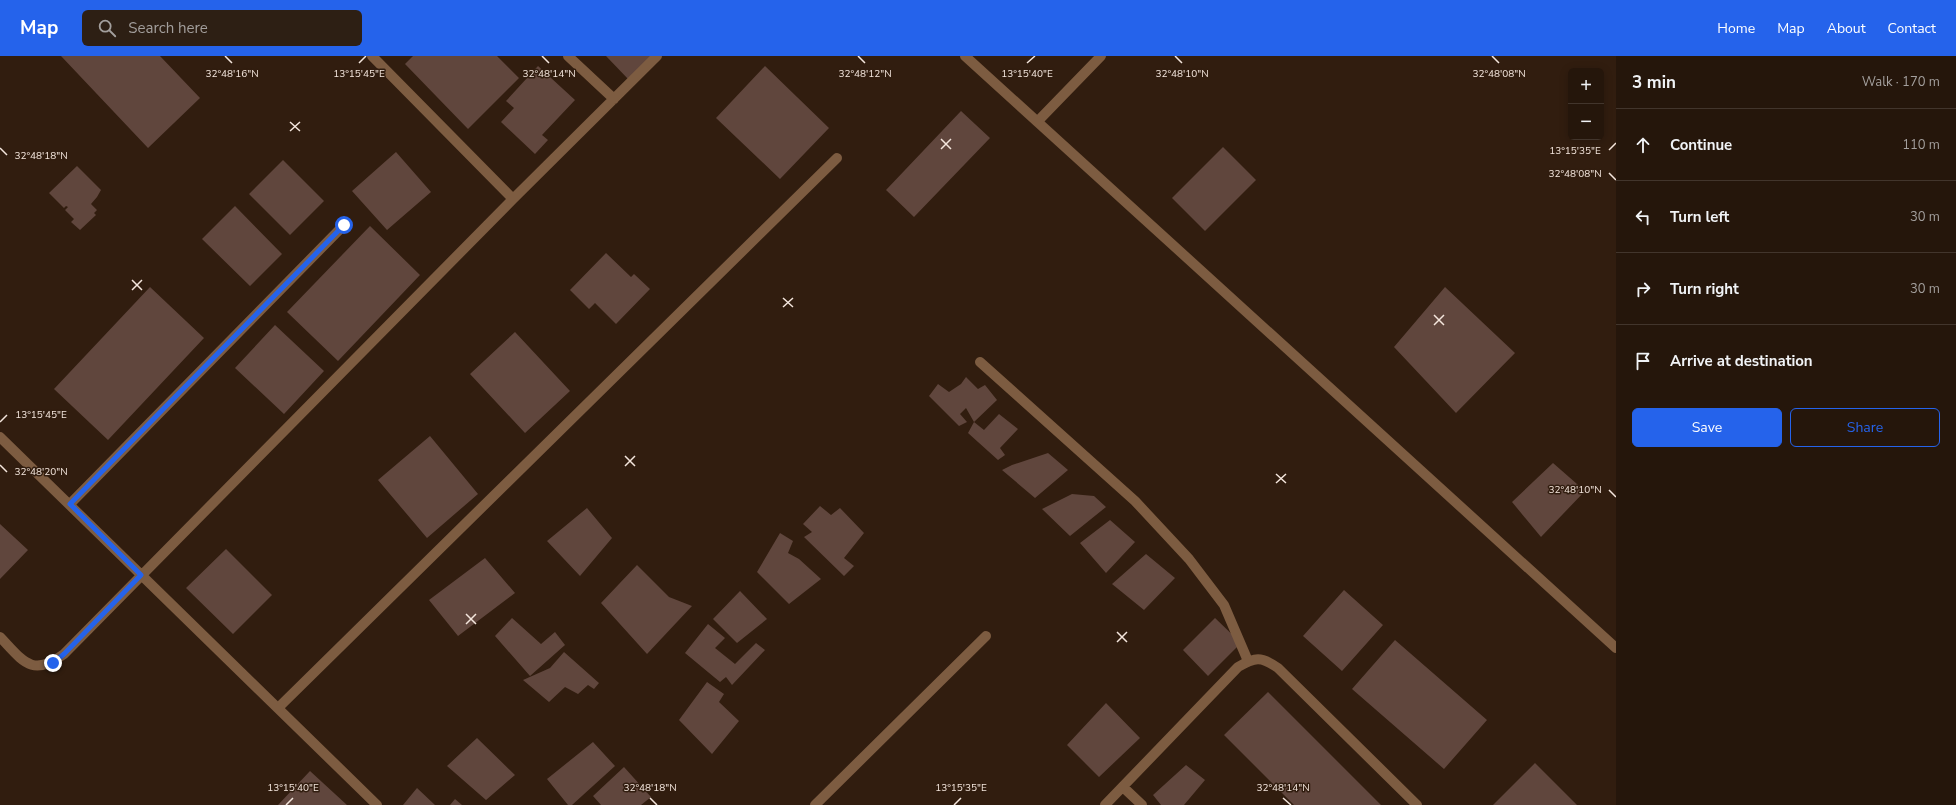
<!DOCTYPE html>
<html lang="en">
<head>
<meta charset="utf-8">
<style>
	:root { --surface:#25160b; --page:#2d1f14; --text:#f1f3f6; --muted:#a39f9d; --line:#42352c; --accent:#2563eb }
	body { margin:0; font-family:"Nunito Sans",sans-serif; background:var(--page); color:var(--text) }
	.controls { position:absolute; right:12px; top:12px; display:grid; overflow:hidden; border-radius:6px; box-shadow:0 2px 10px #0003 }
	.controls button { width:36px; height:36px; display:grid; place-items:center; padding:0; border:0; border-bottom:1px solid var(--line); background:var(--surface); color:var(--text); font:20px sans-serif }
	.stop { position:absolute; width:12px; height:12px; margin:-9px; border:3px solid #2563eb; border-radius:50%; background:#fff }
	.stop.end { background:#2563eb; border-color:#fff; box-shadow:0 1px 4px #0008 }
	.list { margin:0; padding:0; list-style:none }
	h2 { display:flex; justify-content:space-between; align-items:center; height:52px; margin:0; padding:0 16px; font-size:17px }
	h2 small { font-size:13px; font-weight:400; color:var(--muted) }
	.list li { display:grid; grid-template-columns:26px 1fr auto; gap:12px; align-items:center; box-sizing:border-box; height:72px; padding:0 16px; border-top:1px solid var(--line) }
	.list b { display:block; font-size:15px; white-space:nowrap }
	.list em { font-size:13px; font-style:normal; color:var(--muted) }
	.actions { display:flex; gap:8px; padding:12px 16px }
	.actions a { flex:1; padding:9px 0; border:1px solid var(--accent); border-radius:6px; text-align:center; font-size:14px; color:var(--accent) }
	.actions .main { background:var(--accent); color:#fff }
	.icon { flex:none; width:22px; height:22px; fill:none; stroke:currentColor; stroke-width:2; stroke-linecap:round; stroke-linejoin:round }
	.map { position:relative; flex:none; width:1616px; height:749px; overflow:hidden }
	header { display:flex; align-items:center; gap:24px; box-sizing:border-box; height:56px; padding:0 20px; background:var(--accent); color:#fff }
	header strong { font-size:19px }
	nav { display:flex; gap:22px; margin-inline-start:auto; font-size:14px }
	.search { width:280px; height:36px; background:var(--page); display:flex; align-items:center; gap:10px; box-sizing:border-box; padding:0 14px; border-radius:6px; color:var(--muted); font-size:15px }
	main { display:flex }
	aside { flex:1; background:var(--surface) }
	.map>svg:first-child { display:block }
	.building { fill:#60463d }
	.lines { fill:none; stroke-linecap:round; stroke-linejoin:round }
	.minor { stroke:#7d5c41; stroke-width:10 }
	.route { stroke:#2563eb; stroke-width:5 }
	.ticks { fill:none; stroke:#f4e6dd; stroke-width:1.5 }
	.ticks-label { font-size:10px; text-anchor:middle; fill:#f4e6dd; stroke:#311d0f; stroke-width:3; stroke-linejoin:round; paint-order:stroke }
</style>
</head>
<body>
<header>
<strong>Map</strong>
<div class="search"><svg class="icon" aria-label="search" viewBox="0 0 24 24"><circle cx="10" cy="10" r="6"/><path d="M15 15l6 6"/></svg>Search here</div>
<nav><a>Home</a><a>Map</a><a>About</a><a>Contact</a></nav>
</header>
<main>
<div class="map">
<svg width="1616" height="749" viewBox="0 0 1616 749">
	<rect width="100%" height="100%" fill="#311d0f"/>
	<path class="building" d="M61,0H160L200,42L148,92Z
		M413,0H497L519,22L468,73L405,8Z
		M606,0H653L629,24Z
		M538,10L575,44L542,79L548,84L535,98L501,66L514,52L506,45Z
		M765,10L829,72L780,123L716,62Z
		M961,55L990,82L914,161L886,134Z
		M1223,91L1256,124L1205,175L1172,142Z
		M396,96L431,136L387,174L352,135Z
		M283,104L324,145L290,179L249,138Z
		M77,110L101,134L97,141L91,148L97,154L94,157L96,159L80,174L71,166L74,163L65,154L68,151L66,150L64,152L49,137Z
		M235,150L282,198L250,230L202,183Z
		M370,170L420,219L338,305L287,256Z
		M606,197L631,221L634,218L650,233L616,268L595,247L589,253L570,234Z
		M150,231L204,282L108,384L54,333Z
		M1445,231L1515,297L1456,357L1394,291Z
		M275,269L324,315L284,358L235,312Z
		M515,276L570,335L525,377L470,318Z
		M966,321L978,333L985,329L997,344L974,366L966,352L960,358L967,366L959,370L929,340L938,328L949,336L961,328Z
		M999,358L1018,373L1000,392L1005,399L998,404L968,377L974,366L984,374Z
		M430,380L478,438L427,482L378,424Z
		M1048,397L1068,414L1035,442L1002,414L1012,409Z
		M1553,407L1585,435L1541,481L1512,446Z
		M1072,438L1094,440L1106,451L1070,480L1042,453Z
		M820,450L831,459L840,452L864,477L844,502L854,510L844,520L804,481L812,476L803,468Z
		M587,452L612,482L580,520L547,485Z
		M1110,464L1135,486L1106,517L1080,487Z
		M0,468L28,494L0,523Z
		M780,477L793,485L788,497L799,503L821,523L789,548L757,516Z
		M226,493L272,539L233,578L186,532Z
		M1146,498L1175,522L1144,554L1112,528Z
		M485,502L515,537L458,580L429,544Z
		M637,509L669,541L692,550L647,598L601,547Z
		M1344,534L1383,569L1342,615L1303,580Z
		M740,535L767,563L737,587L713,563Z
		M512,562L541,588L555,576L565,589L530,620L495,580Z
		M1215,562L1241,587L1208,620L1183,594Z
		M708,568L725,582L715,592L735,608L756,587L765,594L732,629L726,621L720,626L685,597Z
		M1395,584L1487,664L1444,713L1352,633Z
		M564,596L599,627L594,633L588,629L578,638L565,631L549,646L523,624L550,612Z
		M707,626L724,638L719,646L739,665L712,698L679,664Z
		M1268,636L1381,749H1294L1224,679Z
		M1106,647L1140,682L1099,721L1067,689Z
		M477,682L515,719L486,744L447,710Z
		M593,686L615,710L572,749H568L547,723Z
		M1535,707L1577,749H1493Z
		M1186,709L1205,724L1184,749H1161L1153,739Z
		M624,711L651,741L641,749H601L593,740Z
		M310,715L347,749H278Z
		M417,732L435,749H403Z
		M455,743L462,749H450Z"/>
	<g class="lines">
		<path class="minor" d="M372,0L513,143
			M568,0L614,43
			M965,0L1616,592
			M1038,65L1101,0
			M980,306L1135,445L1189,503L1224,549L1248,605
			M0,381L377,749
			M70,448L344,169
			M0,581C23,605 32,622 64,598L513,143L657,0
			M278,652L837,102
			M1123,731L1142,749
			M815,749L986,580
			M1105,749L1238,611C1255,601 1261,600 1278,612L1417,749"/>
	</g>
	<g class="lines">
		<path class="route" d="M53,607L64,598L141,519L70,448L344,169"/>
	</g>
	<path class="ticks" d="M225,0L232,7M542,0L549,7M858,0L865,7M1175,0L1182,7M1492,0L1499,7M359,7L366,0M1027,7L1035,0M290,66L300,75M290,75L300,66M941,83L951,93M0,92L7,99M941,93L951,83M1609,94L1616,87M1609,117L1616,124M132,224L142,234M132,234L142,224M783,242L793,251M783,251L793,242M1434,259L1444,269M1434,269L1444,259M0,366L7,359M625,400L635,410M0,409L7,416M625,410L635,400M1276,418L1286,427M1276,427L1286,418M1609,434L1616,441M466,558L476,568M466,568L476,558M1117,576L1127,586M1117,586L1127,576M650,742L657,749M1283,742L1291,749M286,749L293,742M954,749L961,742"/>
	<g class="ticks-label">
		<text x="1499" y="21">32°48'08"N</text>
		<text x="232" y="21">32°48'16"N</text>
		<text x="359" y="21">13°15'45"E</text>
		<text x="549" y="21">32°48'14"N</text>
		<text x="865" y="21">32°48'12"N</text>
		<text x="1027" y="21">13°15'40"E</text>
		<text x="1182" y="21">32°48'10"N</text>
		<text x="1575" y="98">13°15'35"E</text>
		<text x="41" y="103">32°48'18"N</text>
		<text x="1575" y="121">32°48'08"N</text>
		<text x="41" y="362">13°15'45"E</text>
		<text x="41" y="419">32°48'20"N</text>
		<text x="1575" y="437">32°48'10"N</text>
		<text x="293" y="735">13°15'40"E</text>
		<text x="961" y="735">13°15'35"E</text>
		<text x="1283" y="735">32°48'14"N</text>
		<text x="650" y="735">32°48'18"N</text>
	</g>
</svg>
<div class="controls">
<button>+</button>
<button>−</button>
</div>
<div class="stop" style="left:344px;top:169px"></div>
<div class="stop end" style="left:53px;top:607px"></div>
</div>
<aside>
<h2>3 min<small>Walk · 170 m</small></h2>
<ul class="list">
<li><svg class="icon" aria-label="ahead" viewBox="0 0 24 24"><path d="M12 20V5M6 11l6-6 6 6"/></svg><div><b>Continue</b></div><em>110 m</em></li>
<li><svg class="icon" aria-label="left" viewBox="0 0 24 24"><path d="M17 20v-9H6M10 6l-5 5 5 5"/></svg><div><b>Turn left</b></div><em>30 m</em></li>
<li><svg class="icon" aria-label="right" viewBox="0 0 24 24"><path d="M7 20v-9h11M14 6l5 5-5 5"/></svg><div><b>Turn right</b></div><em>30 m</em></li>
<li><svg class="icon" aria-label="arrive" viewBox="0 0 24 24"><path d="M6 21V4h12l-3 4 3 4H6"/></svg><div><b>Arrive at destination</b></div></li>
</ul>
<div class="actions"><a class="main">Save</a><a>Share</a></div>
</aside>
</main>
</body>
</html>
